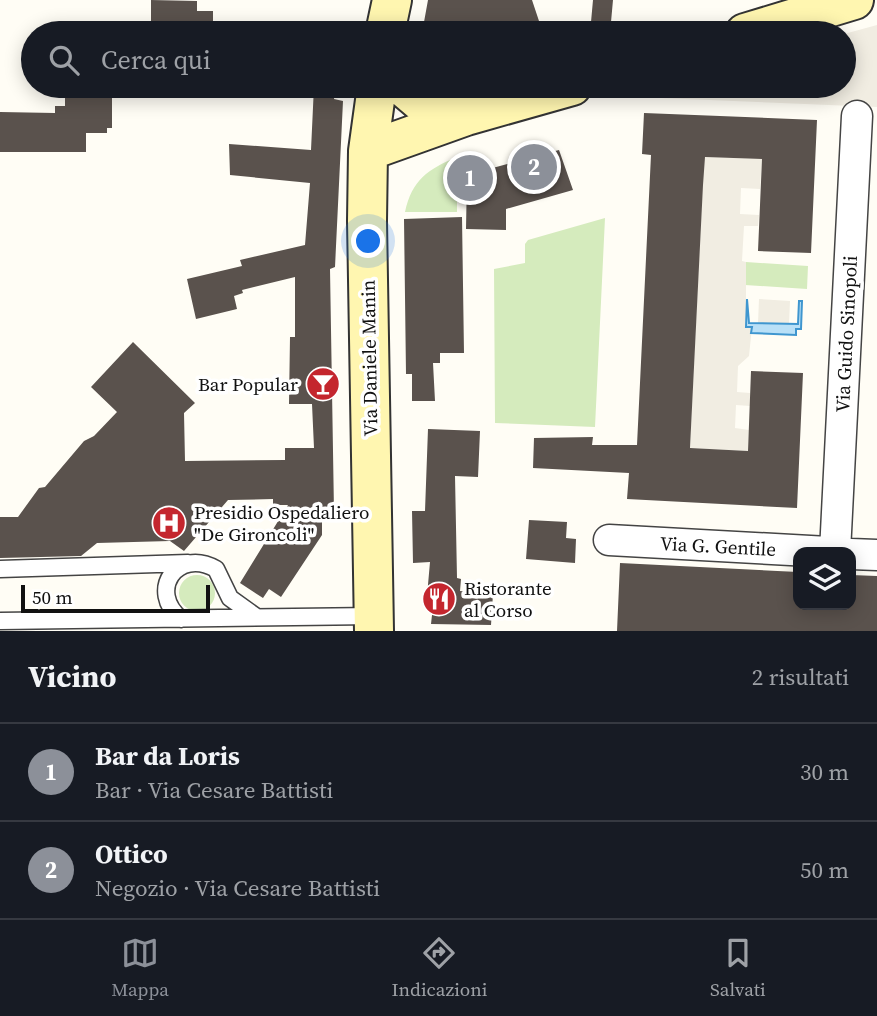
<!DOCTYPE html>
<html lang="it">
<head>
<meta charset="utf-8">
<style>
	:root { --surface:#171b24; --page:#20242c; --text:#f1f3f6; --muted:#9ea1a6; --line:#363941; --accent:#8c9099 }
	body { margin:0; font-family:"Source Serif 4",serif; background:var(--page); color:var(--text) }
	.controls { position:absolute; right:21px; bottom:21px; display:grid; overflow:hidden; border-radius:14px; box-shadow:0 4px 18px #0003 }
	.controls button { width:63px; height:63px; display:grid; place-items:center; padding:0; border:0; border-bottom:2px solid var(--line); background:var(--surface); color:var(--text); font:35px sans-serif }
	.scale { position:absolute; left:21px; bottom:18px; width:189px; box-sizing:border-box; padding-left:7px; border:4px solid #111; border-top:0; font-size:19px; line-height:24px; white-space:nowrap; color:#111; -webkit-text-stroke:5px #fff; paint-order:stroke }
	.you { position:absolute; left:369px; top:242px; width:24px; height:24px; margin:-18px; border:5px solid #fff; border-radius:50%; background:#1a73e8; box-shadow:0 0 0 10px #1a73e833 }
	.badge { display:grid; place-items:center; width:46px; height:46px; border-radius:50%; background:var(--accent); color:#fff; font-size:23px; font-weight:700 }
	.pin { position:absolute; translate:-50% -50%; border:4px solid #fff; box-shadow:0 2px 7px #0006 }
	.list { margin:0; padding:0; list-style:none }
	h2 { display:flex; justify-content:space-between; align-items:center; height:91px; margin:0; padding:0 28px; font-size:30px }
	h2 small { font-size:23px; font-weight:400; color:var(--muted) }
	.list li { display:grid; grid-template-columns:46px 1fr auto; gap:21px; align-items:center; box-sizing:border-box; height:98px; padding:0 28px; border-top:2px solid var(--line) }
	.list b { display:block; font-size:26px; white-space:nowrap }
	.list p { margin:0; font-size:23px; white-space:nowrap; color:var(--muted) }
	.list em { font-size:23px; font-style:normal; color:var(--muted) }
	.icon { flex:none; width:38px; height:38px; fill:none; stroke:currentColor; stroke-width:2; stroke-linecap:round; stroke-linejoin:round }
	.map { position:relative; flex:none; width:877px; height:631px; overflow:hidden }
	.search { position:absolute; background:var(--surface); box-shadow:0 4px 18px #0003; left:21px; right:21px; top:21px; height:77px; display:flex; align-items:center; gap:18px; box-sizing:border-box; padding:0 24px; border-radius:38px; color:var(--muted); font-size:26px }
	.sheet { height:287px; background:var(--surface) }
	nav { display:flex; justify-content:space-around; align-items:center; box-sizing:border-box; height:98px; border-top:2px solid var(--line); background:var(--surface); font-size:19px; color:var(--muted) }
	nav a { display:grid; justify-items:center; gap:4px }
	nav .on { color:var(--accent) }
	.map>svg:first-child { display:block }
	.green { fill:#d5ebbd }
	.plaza { fill:#f1ede2 }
	.water { fill:#b9e0f7; stroke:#3f96cf; stroke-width:2 }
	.building { fill:#5a524d }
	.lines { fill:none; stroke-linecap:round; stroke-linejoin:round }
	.lane-casing { stroke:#444; stroke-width:19 }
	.street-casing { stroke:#444; stroke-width:33 }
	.secondary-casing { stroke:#333; stroke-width:42 }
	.lane { stroke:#fff; stroke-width:16 }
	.street { stroke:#fff; stroke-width:30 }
	.secondary { stroke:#fff6b0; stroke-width:38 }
	.labels { text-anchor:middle; stroke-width:7; stroke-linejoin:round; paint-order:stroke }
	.street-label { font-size:19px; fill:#111; stroke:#fff }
	.poi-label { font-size:19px; fill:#111; stroke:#fff; text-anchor:start }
</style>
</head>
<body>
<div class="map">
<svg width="877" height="631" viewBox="0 0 877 631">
	<rect width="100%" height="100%" fill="#fffdf5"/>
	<path class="green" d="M457,157V212H405C412,180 428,169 457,157Z
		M605,218L595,427L495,423L494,269L525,263V244L528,240Z
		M746,262L808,266L807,289L745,285Z
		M179 593a18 18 0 1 1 36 0a18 18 0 1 1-36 0Z"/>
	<path class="plaza" d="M877,25V107L636,97L672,86H844V34Z
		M704,157L762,159L760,189L741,188L740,214L759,215L758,226H744L742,261L746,262V326L752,327L749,356L738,366L737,392L750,393V406L736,405L735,428L749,430L748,451L690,448Z
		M759,299L790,301L789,324L758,323Z"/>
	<path class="water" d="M747,299L749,323L798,324L799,301H802L801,329H796V335L751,333L752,327H746Z"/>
	<path class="building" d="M151,0L197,1V11H213V33L151,32Z
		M428,0H532L543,33H422Z
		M593,0H613L610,33H590Z
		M314,86H336L334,99L343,101L335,267L330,269L334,511H322V535L281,597L269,589L263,598L240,583L288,505H273V499L228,500L184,551L170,541L97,543L81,556L0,558V517H18L39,488L45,487L84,441L94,436L117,412L91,387L133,342L195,403L184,413L185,461L285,460V448H314L312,404H289L290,337H295V277L242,290L243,293L234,296L237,309L196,319L187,279L242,266L240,260L305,245L310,183L230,175L229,144L311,150Z
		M65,87H107V91H112V128H107V133H86V152H0V112L55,113V106H65Z
		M644,113L817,120L811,253L758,251L762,159L705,157L703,185L690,448L748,451L751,371L803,373L797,508L627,499L629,473L533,468L534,438L593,437L592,445H637L651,155L642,154Z
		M559,150L573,190L506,209V230L466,229L467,175Z
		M462,217L464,353H440V363H433L435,401H412V374H406L404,219Z
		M428,429L480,431L478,477L455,476L457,578L461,579L460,591L493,594L491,625L431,624L434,597L427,596L430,562L413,563L412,511H425Z
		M529,520L567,522L566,538L576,539L575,563L526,559Z
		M620,563L798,572V605H851V575L877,576V631H617Z"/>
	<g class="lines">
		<g class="lane-casing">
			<path id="lane" d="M0,569L188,563
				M181,619C147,591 177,547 216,569L230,598L255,616
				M0,621L374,616"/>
		</g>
		<g class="street-casing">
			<path id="street" d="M609,540L828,552
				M835,552L857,116
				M851,554L877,555"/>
		</g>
		<g class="secondary-casing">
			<path id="secondary" d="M385,33L392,0
				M745,33L854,0
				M402,86L422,103L466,116
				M368,151L466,116L572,86
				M374,631L367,221L368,151L377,86"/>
		</g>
		<use href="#lane" class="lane"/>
		<use href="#street" class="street"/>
		<use href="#secondary" class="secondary"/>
	</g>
	<defs>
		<g id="bar-disc" transform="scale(1.75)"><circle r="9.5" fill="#c4262e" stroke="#fff"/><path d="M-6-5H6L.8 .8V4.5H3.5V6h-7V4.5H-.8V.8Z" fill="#fff"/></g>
		<g id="hospital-disc" transform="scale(1.75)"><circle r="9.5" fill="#c4262e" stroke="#fff"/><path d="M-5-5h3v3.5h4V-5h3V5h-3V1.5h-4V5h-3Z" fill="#fff"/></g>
		<g id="restaurant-disc" transform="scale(1.75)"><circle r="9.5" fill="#c4262e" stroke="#fff"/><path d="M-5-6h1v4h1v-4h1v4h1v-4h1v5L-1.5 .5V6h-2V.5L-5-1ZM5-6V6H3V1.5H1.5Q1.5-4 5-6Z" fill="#fff"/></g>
	</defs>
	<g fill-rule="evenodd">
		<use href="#bar-disc" x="323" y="384"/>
		<use href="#hospital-disc" x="169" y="523"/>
		<use href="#restaurant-disc" x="439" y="599"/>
	</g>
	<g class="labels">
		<g class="street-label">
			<text transform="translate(846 334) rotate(-87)" y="7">Via Guido Sinopoli</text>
			<text transform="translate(369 358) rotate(-91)" y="7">Via Daniele Manin</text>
			<text transform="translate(718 546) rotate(3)" y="7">Via G. Gentile</text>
		</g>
		<g class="poi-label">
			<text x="298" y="391" text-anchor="end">Bar Popular</text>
			<text x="194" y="519">Presidio Ospedaliero<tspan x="194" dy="22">"De Gironcoli"</tspan></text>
			<text x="464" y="595">Ristorante<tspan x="464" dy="22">al Corso</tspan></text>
		</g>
	</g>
</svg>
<div class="controls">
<button><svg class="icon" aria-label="layers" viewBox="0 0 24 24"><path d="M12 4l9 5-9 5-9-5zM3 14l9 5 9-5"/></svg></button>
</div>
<div class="scale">50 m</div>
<div class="you"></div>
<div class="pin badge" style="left:470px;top:178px">1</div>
<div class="pin badge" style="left:534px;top:167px">2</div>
<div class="search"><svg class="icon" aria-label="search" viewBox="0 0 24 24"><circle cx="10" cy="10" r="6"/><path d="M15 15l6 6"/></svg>Cerca qui</div>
</div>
<section class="sheet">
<h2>Vicino<small>2 risultati</small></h2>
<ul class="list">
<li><span class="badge">1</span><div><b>Bar da Loris</b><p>Bar · Via Cesare Battisti</p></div><em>30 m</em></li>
<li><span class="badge">2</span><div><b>Ottico</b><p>Negozio · Via Cesare Battisti</p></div><em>50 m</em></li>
</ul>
</section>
<nav>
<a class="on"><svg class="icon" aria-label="map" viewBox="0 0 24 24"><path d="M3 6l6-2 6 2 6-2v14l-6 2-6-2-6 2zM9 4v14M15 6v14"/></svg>Mappa</a>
<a><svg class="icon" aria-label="directions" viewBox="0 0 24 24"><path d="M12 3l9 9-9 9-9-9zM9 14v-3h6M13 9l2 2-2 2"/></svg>Indicazioni</a>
<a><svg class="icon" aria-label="saved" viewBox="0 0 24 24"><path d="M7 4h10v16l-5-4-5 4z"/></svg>Salvati</a>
</nav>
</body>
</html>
